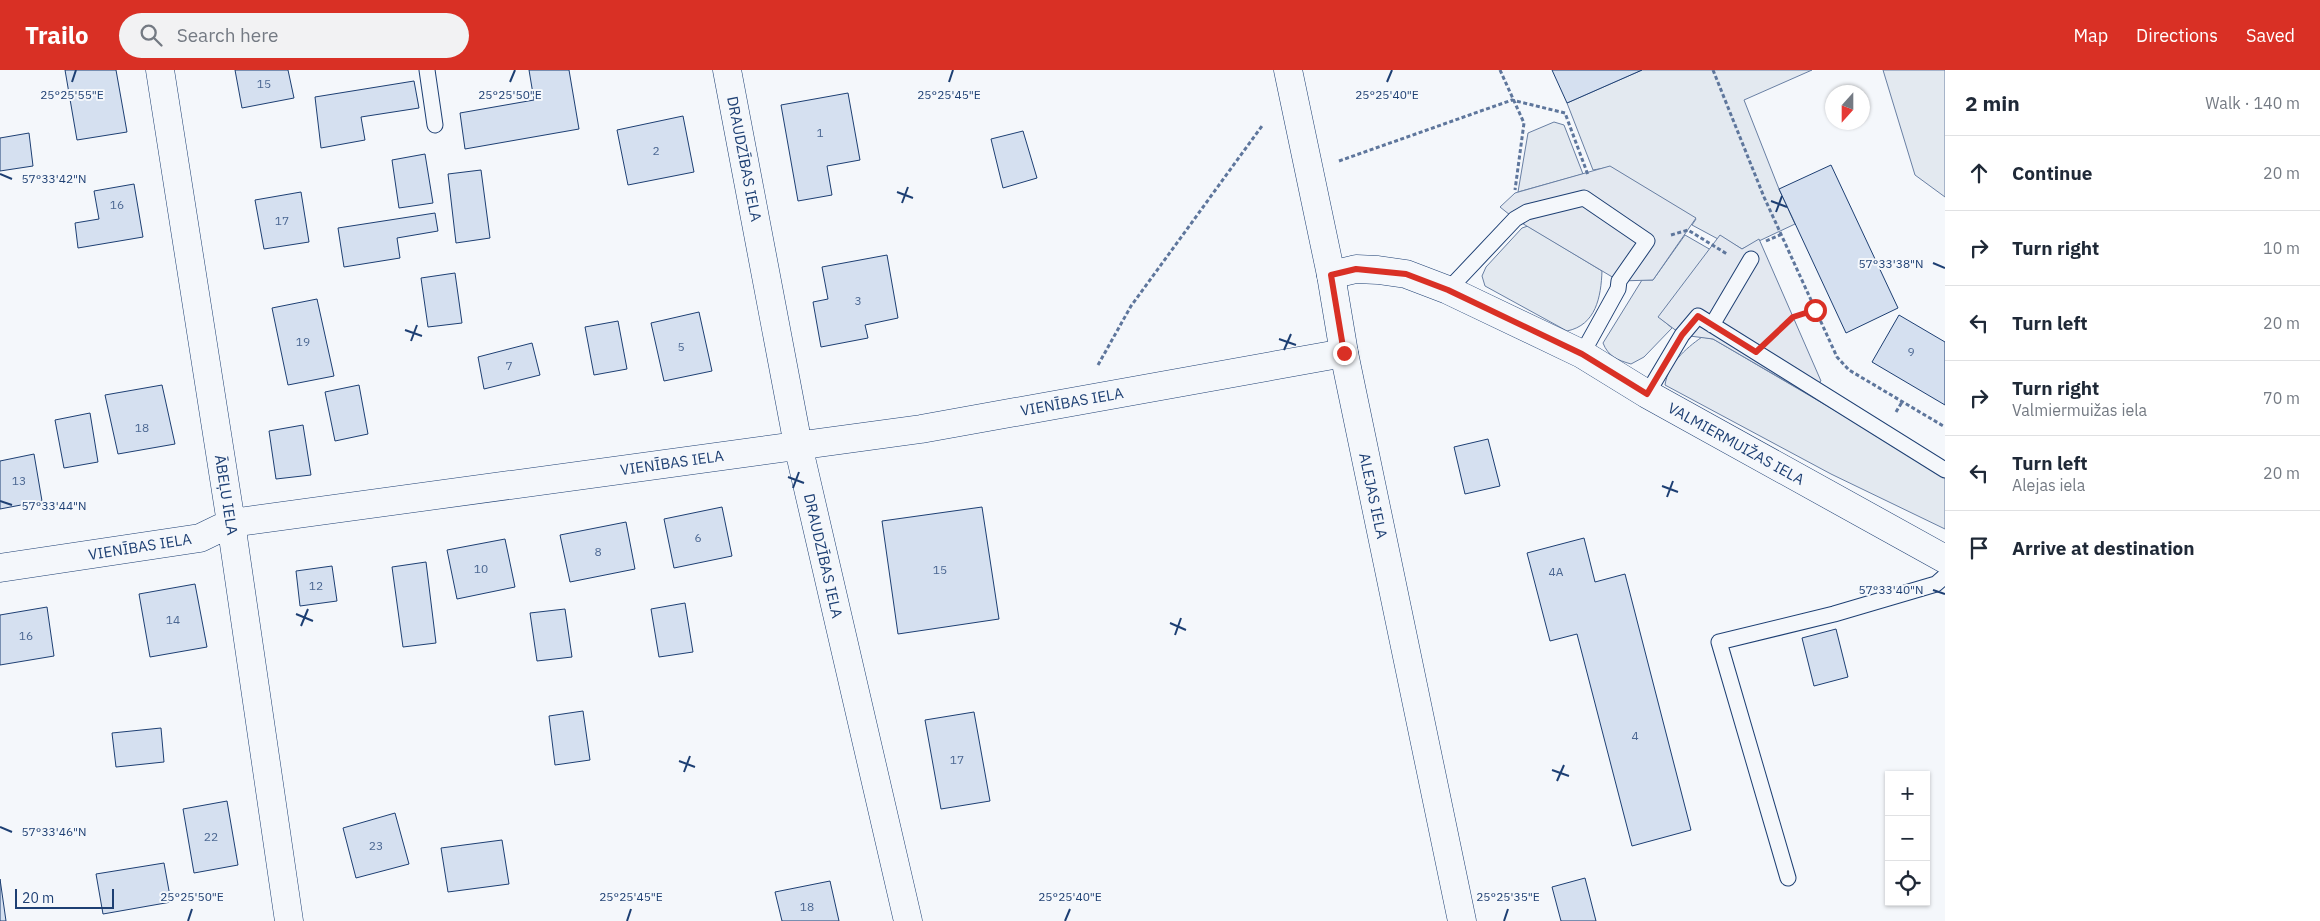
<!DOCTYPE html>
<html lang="en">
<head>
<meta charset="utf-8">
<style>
	:root { --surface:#fff; --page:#f2f2f3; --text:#1f2937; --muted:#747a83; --line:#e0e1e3; --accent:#d93025 }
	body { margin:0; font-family:"IBM Plex Sans",sans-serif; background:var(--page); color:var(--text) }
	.controls { position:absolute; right:15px; bottom:15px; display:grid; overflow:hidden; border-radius:0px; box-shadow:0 1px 4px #0004 }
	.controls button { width:45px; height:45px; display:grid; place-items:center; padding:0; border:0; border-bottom:1px solid var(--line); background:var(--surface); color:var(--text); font:25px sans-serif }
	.compass { position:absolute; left:1825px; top:15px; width:45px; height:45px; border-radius:50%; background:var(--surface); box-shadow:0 1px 4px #0004; rotate:201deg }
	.scale { position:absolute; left:15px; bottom:12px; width:99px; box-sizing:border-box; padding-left:5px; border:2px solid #1d3f73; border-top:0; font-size:14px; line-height:18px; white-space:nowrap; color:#1d3f73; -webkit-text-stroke:4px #f4f7fb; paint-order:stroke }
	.stop { position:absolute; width:15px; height:15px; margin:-11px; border:4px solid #d93025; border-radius:50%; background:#fff }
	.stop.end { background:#d93025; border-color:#fff; box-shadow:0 1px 5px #0008 }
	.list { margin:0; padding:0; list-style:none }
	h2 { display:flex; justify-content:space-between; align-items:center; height:65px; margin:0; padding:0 20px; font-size:21px }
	h2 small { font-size:16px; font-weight:400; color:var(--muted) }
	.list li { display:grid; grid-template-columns:32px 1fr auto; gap:15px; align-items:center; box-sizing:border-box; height:75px; padding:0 20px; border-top:1px solid var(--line) }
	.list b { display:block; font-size:19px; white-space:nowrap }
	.list p { margin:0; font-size:16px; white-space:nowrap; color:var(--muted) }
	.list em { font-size:16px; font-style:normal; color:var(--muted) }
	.icon { flex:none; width:28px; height:28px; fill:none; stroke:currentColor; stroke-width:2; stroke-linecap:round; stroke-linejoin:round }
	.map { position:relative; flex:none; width:1945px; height:851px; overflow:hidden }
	header { display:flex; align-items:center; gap:30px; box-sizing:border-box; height:70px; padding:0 25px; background:var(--accent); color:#fff }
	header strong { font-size:24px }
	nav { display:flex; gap:28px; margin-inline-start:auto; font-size:18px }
	.search { width:350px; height:45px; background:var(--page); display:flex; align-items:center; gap:12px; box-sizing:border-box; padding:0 18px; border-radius:28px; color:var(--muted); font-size:19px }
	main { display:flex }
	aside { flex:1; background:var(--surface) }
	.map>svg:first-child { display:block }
	.green { fill:#e3e9f0; stroke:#687fa3 }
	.parking { fill:#e3e8f0; stroke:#687fa3 }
	.building { fill:#d5e0f0; stroke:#1d3f73 }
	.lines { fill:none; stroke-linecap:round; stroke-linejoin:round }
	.lane-casing { stroke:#1d3f73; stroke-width:17 }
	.street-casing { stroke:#1d3f73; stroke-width:29 }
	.secondary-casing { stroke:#1d3f73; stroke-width:29 }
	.path { stroke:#5e769c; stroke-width:3; stroke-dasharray:4 2.5; stroke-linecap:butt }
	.lane { stroke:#f4f7fb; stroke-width:15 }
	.street { stroke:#f4f7fb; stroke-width:28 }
	.secondary { stroke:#f4f7fb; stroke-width:28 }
	.route { stroke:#d93025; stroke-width:6 }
	.ticks { fill:none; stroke:#1d3f73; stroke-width:2 }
	.labels { text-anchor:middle; stroke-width:4; stroke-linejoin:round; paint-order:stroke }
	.number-label { font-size:12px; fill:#4b6792 }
	.street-label { font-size:15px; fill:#1d3f73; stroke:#f4f7fb }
	.ticks-label { font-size:12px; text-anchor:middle; fill:#1d3f73; stroke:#f4f7fb; stroke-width:4; stroke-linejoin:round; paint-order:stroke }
</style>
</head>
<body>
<header>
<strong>Trailo</strong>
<div class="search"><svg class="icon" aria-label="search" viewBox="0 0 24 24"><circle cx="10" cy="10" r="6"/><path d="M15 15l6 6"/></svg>Search here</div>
<nav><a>Map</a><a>Directions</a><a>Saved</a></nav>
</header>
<main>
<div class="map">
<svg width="1945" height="851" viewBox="0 0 1945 851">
	<rect width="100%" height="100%" fill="#f4f7fb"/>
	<path class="green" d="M1642,0H1812L1744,30L1779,119L1795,154L1742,179L1720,166L1718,169L1692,155L1696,149L1610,97L1593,100L1567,33Z
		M1883,0H1945V127L1915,105Z
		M1554,52L1564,55L1583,104L1518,122L1528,63Z
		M1528,156L1602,201C1601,227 1596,255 1567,261L1485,216L1482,206L1486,197L1522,158Z
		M1685,165L1711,180L1659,247L1672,258L1644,287L1631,294C1617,290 1608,286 1603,273L1642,210H1653Z
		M1702,267L1713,269L1945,405V459L1831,404L1665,315C1668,294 1685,279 1702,267Z"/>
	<path class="parking" d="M1610,96L1696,148L1653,210L1619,211L1515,149L1500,137L1515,123Z
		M1720,165L1742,179L1759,169L1821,311L1806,323L1713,269L1682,265L1658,247Z"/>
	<path class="building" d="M65,0H116L127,62L77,70Z
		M235,0H288L294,28L242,38Z
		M529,0H569L579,59L465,79L460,43L534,30Z
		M1552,0H1642L1567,33Z
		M414,11L419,38L361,47L365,70L321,78L315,27Z
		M848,23L860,90L827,96L832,125L798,131L781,35Z
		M683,46L694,102L628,115L617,60Z
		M1023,61L1037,108L1003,118L991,69Z
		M29,63L33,96L0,101V68Z
		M425,84L433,133L399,138L392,90Z
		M1831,95L1898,238L1846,263L1779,119Z
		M481,100L490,168L456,173L448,104Z
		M134,114L143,167L78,178L75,153L99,149L94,121Z
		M301,122L309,172L264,179L255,130Z
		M435,143L438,161L397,168L400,188L344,197L338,158Z
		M887,185L898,248L865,255L868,268L821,277L813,232L828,229L822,197Z
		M455,203L462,253L428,257L421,208Z
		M317,229L334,306L288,315L272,238Z
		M699,242L712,301L664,311L651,253Z
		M1899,245L1945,272V335L1872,292Z
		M618,251L627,299L594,305L585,257Z
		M532,273L540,305L484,319L478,287Z
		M162,315L175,374L118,384L105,325Z
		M359,315L368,364L335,371L325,322Z
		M90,343L98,392L64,398L55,350Z
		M303,355L311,405L276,409L269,361Z
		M1488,369L1500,416L1465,424L1454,377Z
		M34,384L42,431L0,439V391Z
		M722,437L732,486L674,498L664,449Z
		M982,437L999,549L898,564L882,451Z
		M626,452L635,499L570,512L560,465Z
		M1584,468L1595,512L1625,504L1691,760L1632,776L1577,564L1550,571L1527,483Z
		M505,469L515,517L457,529L447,480Z
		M426,492L436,573L403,577L392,497Z
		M332,496L337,531L300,536L296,501Z
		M195,514L207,577L150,587L139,524Z
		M685,533L693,582L659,587L651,539Z
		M47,537L54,586L0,595V545Z
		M565,539L572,587L537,591L530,543Z
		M1836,559L1848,607L1814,616L1802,568Z
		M583,641L590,690L555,695L549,646Z
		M974,642L990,731L941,739L925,650Z
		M161,658L164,692L116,697L112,663Z
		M227,731L238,795L194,803L183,739Z
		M395,743L409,794L356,808L343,758Z
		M502,770L509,814L448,822L441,778Z
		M164,793L171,832L103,844L96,804Z
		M1585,808L1596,851H1561L1552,817Z
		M0,809L6,851H0Z
		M830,811L839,851H782L775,822Z"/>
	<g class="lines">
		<g class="lane-casing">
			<path id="lane" d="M427,0L435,55
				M1448,220L1515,149L1527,142L1584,128L1647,171L1619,211L1618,219L1582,284
				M1712,255L1751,189
				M1647,324L1682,265L1698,246L1945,400
				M1788,808L1719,572L1834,544L1936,514L1945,506"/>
		</g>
		<g class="street-casing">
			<path id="street" d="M160,0L231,453L289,851
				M727,0L798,375L908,851
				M1331,205L1356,199L1378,200L1406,204L1448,220L1582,284L1647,324L1945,489
				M0,498L200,468L231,453L921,359L1344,283"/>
		</g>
		<g class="secondary-casing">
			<path id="secondary" d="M1288,0L1331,205L1344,283L1462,851"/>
		</g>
		<path class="path" d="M1500,0L1524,53L1515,120
			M1713,0L1764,127L1837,287L1849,300L1945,357
			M1339,91L1512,30L1565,43L1588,105
			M1671,165L1688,160L1727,184
			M1766,171L1782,164
			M1774,265L1793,247L1815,239
			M1098,295L1131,236L1262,56
			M1896,342L1902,332"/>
		<use href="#lane" class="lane"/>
		<use href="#street" class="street"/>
		<use href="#secondary" class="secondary"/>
	</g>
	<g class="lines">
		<path class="route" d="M1344,283L1331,205L1356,199L1406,204L1448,220L1582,284L1647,324L1682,265L1698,246L1756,282L1793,247L1815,240"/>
	</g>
	<path class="ticks" d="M72,12L76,0M510,12L515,0M949,12L953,0M1387,12L1392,0M0,104L12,109M897,122L913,128M1771,131L1787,137M902,133L908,117M1776,142L1782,126M1933,193L1945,198M405,260L422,266M1279,269L1296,275M411,271L417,255M1284,280L1291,264M788,407L804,413M1662,416L1678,422M793,418L799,402M1667,427L1673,411M0,431L12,435M1933,520L1945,524M296,544L313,551M1170,553L1186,560M301,556L308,539M1175,565L1181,548M679,691L695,697M1552,700L1569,706M684,702L690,686M1557,711L1564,695M0,757L12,762M188,851L192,839M627,851L631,839M1065,851L1070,839M1504,851L1508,839"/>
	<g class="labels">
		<g class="number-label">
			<text x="264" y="18">15</text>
			<text x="820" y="67">1</text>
			<text x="656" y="85">2</text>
			<text x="117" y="139">16</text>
			<text x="282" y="155">17</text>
			<text x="858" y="235">3</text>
			<text x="303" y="276">19</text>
			<text x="681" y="281">5</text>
			<text x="1911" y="286">9</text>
			<text x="509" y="300">7</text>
			<text x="142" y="362">18</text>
			<text x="19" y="415">13</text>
			<text x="698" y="472">6</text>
			<text x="598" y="486">8</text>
			<text x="481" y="503">10</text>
			<text x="940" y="504">15</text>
			<text x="1556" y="506">4A</text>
			<text x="316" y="520">12</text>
			<text x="173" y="554">14</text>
			<text x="26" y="570">16</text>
			<text x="1635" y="670">4</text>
			<text x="957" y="694">17</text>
			<text x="211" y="771">22</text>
			<text x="376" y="780">23</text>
			<text x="807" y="841">18</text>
		</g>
		<g class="street-label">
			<text transform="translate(744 89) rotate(79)" y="5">DRAUDZĪBAS IELA</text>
			<text transform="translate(1072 332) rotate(-10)" y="5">VIENĪBAS IELA</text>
			<text transform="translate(1736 374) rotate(29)" y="5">VALMIERMUIŽAS IELA</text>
			<text transform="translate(672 393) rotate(-8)" y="5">VIENĪBAS IELA</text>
			<text transform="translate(226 425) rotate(81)" y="5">ĀBEĻU IELA</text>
			<text transform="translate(1373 426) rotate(78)" y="5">ALEJAS IELA</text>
			<text transform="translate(140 477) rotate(-9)" y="5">VIENĪBAS IELA</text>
			<text transform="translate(823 486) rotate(77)" y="5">DRAUDZĪBAS IELA</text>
		</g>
	</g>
	<g class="ticks-label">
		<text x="72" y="29">25°25'55"E</text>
		<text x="1387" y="29">25°25'40"E</text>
		<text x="510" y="29">25°25'50"E</text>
		<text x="949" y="29">25°25'45"E</text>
		<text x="54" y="113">57°33'42"N</text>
		<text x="1891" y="198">57°33'38"N</text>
		<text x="54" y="440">57°33'44"N</text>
		<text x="1891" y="524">57°33'40"N</text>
		<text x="54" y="766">57°33'46"N</text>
		<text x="192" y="831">25°25'50"E</text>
		<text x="631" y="831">25°25'45"E</text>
		<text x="1070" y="831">25°25'40"E</text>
		<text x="1508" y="831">25°25'35"E</text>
	</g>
</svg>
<div class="controls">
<button>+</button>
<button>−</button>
<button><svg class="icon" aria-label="locate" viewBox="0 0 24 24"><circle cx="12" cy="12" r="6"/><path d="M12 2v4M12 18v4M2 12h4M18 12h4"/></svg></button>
</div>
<svg class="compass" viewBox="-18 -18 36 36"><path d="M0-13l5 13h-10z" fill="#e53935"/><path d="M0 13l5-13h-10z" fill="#747a83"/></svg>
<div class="scale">20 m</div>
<div class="stop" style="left:1815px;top:240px"></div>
<div class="stop end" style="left:1344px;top:283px"></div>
</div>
<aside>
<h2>2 min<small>Walk · 140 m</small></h2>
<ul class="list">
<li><svg class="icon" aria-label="ahead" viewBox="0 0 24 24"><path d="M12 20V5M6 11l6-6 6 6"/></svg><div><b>Continue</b></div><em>20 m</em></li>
<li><svg class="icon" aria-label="right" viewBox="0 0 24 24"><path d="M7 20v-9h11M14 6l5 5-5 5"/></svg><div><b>Turn right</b></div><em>10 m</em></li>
<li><svg class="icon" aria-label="left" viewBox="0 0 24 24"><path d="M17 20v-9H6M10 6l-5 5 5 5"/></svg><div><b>Turn left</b></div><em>20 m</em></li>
<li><svg class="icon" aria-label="right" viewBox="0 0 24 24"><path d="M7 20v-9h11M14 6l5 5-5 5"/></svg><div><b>Turn right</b><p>Valmiermuižas iela</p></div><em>70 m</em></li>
<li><svg class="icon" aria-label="left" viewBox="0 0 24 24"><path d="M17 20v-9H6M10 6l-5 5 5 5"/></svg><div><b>Turn left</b><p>Alejas iela</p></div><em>20 m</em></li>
<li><svg class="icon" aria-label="arrive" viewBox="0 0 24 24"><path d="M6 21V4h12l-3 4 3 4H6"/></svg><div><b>Arrive at destination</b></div></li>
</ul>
</aside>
</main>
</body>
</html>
